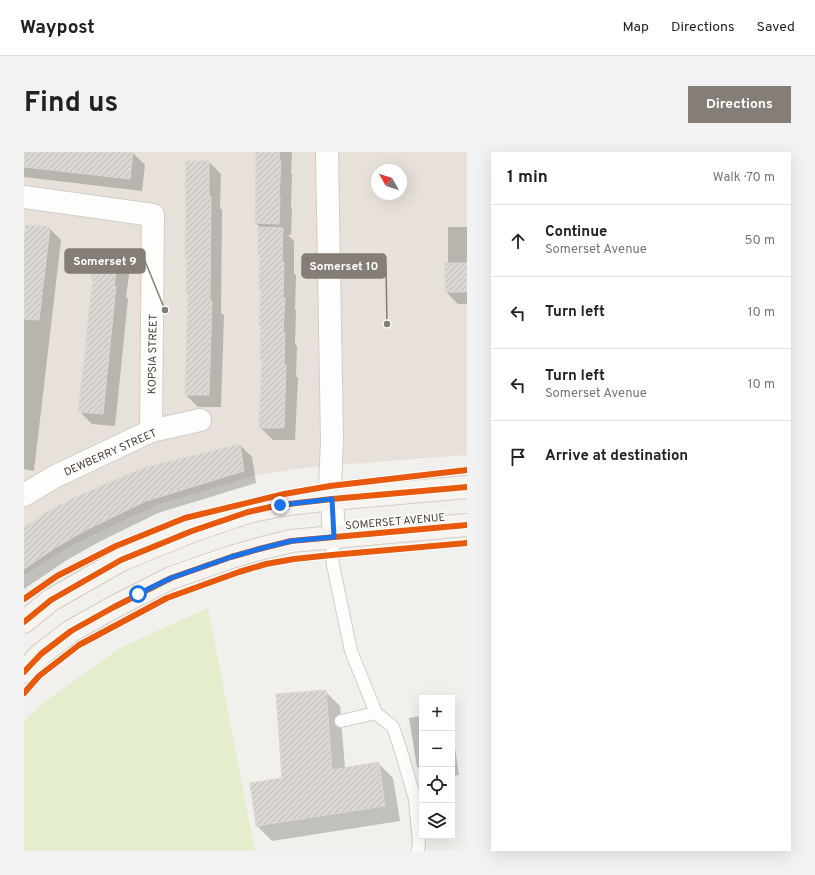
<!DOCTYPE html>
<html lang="en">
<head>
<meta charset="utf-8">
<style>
	:root { --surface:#fff; --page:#f2f2f2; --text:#222; --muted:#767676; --line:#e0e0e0; --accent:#857e77 }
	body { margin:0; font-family:Overpass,sans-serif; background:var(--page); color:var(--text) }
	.controls { position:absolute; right:12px; bottom:12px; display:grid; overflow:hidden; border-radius:0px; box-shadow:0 4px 16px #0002 }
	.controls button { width:36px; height:36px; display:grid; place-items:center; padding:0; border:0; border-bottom:1px solid var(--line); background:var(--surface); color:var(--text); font:20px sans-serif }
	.compass { position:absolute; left:347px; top:12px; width:36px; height:36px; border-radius:50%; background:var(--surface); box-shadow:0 4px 16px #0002; rotate:309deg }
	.stop { position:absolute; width:12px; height:12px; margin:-9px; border:3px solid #1a73e8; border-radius:50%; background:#fff }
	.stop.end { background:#1a73e8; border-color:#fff; box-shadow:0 1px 4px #0008 }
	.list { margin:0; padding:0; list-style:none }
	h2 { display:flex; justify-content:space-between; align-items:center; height:52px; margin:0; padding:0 16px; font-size:17px }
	h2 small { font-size:13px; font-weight:400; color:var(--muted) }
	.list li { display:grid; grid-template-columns:26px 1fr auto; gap:12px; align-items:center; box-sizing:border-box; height:72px; padding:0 16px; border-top:1px solid var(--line) }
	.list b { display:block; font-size:15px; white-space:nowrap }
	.list p { margin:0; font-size:13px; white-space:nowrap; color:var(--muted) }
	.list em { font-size:13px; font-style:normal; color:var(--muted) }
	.icon { flex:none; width:22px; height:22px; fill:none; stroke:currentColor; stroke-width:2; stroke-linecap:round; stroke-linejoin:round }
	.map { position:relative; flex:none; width:443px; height:699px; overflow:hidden; border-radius:0px }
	header { display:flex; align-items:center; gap:24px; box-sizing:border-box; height:56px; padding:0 20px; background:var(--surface); border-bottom:1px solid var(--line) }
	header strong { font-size:19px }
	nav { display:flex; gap:22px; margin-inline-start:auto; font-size:14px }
	.intro { display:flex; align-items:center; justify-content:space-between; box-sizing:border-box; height:96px; padding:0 24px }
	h1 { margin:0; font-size:28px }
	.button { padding:10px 18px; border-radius:0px; background:var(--accent); color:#fff; font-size:14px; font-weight:700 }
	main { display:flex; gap:24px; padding:0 24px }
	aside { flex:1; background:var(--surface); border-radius:0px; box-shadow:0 4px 16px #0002 }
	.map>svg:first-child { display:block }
	.residential { fill:#e7e1da; fill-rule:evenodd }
	.green { fill:#e4edcc }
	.shadow { fill:#0003 }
	.building { fill:url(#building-hatch); stroke:#dbd7d2 }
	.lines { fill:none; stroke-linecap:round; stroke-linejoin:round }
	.lane-casing { stroke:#d0ceca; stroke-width:14 }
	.street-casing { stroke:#d0ceca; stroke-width:24 }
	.secondary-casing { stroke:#d3cdc5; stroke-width:24 }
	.lane { stroke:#fdfdfc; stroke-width:12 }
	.street { stroke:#fdfdfc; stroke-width:22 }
	.secondary { stroke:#f7f4f0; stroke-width:22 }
	.cycleway-casing { stroke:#fff; stroke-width:8 }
	.cycleway { stroke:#e8590c; stroke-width:6 }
	.route { stroke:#1a73e8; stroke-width:5 }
	.labels { text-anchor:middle; stroke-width:3.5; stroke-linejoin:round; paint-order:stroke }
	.street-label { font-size:11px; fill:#4a4037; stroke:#fff }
	.leader { fill:none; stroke:#857e77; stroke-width:1.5 }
	.callout-dot { fill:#857e77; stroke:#fff; stroke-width:1.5 }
	.callout { fill:#857e77; stroke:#857e77; stroke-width:1.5 }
	.callout-label { font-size:12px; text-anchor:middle; font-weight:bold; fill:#fff }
</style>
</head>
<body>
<header>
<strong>Waypost</strong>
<nav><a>Map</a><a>Directions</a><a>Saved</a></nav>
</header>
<div class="intro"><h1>Find us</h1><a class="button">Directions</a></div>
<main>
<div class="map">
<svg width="443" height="699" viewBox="0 0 443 699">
	<defs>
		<pattern id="building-hatch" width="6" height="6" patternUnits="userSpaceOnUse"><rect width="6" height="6" fill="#dbd7d3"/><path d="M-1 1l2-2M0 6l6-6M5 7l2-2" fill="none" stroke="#bdbab6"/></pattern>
	</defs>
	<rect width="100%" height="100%" fill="#f2f0ed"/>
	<path class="residential" d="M0,0H443V303L286,315L233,323L135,352L48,393L0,423ZM353,18H377V42H353Z"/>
	<path class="green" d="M184,456L231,699H0V569L19,551L96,496Z"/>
	<path class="shadow" d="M0,0H102L109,1L121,13L118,39L0,25Z
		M233,0H268L267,21L268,22L267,56L268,57L267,83H264L270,89V121L272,123L271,157L272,159L271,192L273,194L272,224L274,226L271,288H249L236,275L239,209L238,175L236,173L238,139L236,137L237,105L235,103L238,77L232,71Z
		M163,10H185L197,22L196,56L198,58L197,161L200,163L197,255H174L162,243L165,143L163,141L164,107L162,106L163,37L162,36Z
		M424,75H443V152H434L422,140L424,112Z
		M25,76L37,88L10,319L0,317V95Z
		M94,103L106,116L102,145L104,147L91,274L68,272L55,259L70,128L68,127Z
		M216,293L228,305L232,331L134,361L73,391L43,408L0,437V377L119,316Z
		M301,539L316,554L321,616L354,611L369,626L376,669L248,689L233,674L259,626Z
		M398,564V620L393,615L385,566Z
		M428,576L435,623L428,624Z"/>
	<path class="building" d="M0,0H109L106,27L0,15Z
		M232,0H256L255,9H257L255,44H256L255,72L231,71Z
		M162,9H185V45H187L186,149H188L185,243H161L164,141H162L163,106H161L162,36H161Z
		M2,73L26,75L15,168L0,167V86Z
		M234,75L259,76L258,110H260L259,146H261L259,180L261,181L260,213H262L260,276H235L238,208H236L237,173H235L237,138H235L236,103H234Z
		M70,99L94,102L90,134H92L79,262L54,260L62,195L61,194L69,127H67Z
		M421,111H443V140H421Z
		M216,292L220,319L122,349L60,379L31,396L0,417V376L26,358L52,345L119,316Z
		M302,538L308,618L355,610L361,654L232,674L226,631L258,626L252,542Z"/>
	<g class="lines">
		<g class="lane-casing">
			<path id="lane" d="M310,385L308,403L309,413L327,499L352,561L369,575L377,599L391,647L395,690L394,699
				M317,569L352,561"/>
		</g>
		<g class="street-casing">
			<path id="street" d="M303,0L308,289L306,334L308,347L310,385
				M0,45L129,63L127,279
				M0,343L30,325L127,279L176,268"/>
		</g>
		<g class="secondary-casing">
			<path id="secondary" d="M0,470L27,448L97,408L168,379L224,360L256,353L308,347L443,335
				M0,520L17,502L47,479L90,455L147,426L207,405L235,397L267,389L443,373"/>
		</g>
		<use href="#lane" class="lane"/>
		<use href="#street" class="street"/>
		<use href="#secondary" class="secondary"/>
		<g class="cycleway-casing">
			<path id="cycleway" d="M0,447L33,424L92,394L161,366L260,342L306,334L443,318
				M0,470L27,448L97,408L168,379L224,360L256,353L308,347L443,335
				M0,520L17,502L47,479L90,455L147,426L207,405L235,397L267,389L443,373
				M0,541L15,524L55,493L143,446L215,420L242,412L270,407L308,403L443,391"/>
		</g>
		<use href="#cycleway" class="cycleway"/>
	</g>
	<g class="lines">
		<path class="route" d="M114,442L147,426L207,405L235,397L267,389L310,385L308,347L256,353"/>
	</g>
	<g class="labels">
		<g class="street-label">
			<text transform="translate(128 202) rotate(-89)" y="4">KOPSIA STREET</text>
			<text transform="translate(86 300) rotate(-24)" y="4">DEWBERRY STREET</text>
			<text transform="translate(371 369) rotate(-5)" y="4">SOMERSET AVENUE</text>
		</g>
	</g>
	<path class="leader" d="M141 158L121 109M363 172L362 114"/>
	<g class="callout-dot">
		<circle cx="141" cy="158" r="4"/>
		<circle cx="363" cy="172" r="4"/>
	</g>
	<g class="callout">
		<rect x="41" y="97" width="80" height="24" rx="4"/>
		<rect x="278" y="102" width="84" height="24" rx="4"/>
	</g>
	<g class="callout-label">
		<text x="81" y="113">Somerset 9</text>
		<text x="320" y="118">Somerset 10</text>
	</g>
</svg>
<div class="controls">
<button>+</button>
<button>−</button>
<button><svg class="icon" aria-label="locate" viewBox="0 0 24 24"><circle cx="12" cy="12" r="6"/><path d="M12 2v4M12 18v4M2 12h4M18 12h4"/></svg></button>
<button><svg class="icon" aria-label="layers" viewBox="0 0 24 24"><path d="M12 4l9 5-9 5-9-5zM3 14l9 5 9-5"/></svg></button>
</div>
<svg class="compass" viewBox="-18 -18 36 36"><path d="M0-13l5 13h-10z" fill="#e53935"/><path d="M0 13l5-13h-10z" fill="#767676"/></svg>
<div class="stop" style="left:114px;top:442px"></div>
<div class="stop end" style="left:256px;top:353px"></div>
</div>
<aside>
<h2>1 min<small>Walk · 70 m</small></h2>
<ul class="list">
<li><svg class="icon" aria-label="ahead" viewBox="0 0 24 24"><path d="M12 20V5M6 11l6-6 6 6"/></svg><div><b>Continue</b><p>Somerset Avenue</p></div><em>50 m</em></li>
<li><svg class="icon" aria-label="left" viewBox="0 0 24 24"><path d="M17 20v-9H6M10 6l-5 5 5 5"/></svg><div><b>Turn left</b></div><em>10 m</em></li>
<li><svg class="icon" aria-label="left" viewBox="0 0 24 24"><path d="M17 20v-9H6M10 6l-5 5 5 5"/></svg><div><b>Turn left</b><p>Somerset Avenue</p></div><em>10 m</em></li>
<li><svg class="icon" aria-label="arrive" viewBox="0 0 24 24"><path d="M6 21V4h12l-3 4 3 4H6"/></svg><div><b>Arrive at destination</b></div></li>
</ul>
</aside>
</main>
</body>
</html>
